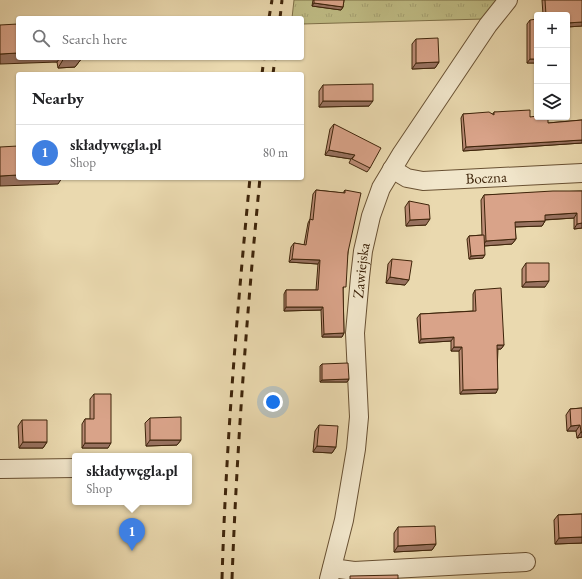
<!DOCTYPE html>
<html lang="en">
<head>
<meta charset="utf-8">
<style>
	:root { --surface:#fff; --page:#f6f6f6; --text:#202124; --muted:#757577; --line:#e0e0e0; --accent:#7c3aed }
	body { margin:0; font-family:"EB Garamond",serif; background:var(--page); color:var(--text) }
	.controls { position:absolute; right:12px; top:12px; display:grid; overflow:hidden; border-radius:4px; box-shadow:0 1px 3px #0004 }
	.controls button { width:36px; height:36px; display:grid; place-items:center; padding:0; border:0; border-bottom:1px solid var(--line); background:var(--surface); color:var(--text); font:20px sans-serif }
	.you { position:absolute; left:273px; top:402px; width:14px; height:14px; margin:-10px; border:3px solid #fff; border-radius:50%; background:#1a73e8; box-shadow:0 0 0 6px #1a73e833 }
	.badge { display:grid; place-items:center; width:26px; height:26px; border-radius:50%; background:var(--accent); color:#fff; font-size:13px; font-weight:700 }
	.pin { position:absolute; translate:-50% -33px; filter:drop-shadow(0 1px 2px #0008) }
	.pin::after { content:''; position:absolute; top:21px; width:14px; height:12px; background:inherit; clip-path:polygon(0 0,100% 0,50% 100%) }
	.popup { position:absolute; left:72px; top:453px; width:120px; height:52px; box-sizing:border-box; display:grid; place-content:center; border-radius:4px; background:var(--surface); filter:drop-shadow(0 1px 3px #0005); font-size:13px; white-space:nowrap; color:var(--muted) }
	.popup b { font-size:15px; color:var(--text) }
	.popup::after { content:''; position:absolute; left:50%; top:100%; margin-left:-8px; border:8px solid transparent; border-top-color:var(--surface) }
	.list { margin:0; padding:0; list-style:none }
	h2 { display:flex; justify-content:space-between; align-items:center; height:52px; margin:0; padding:0 16px; font-size:17px }
	h2 small { font-size:13px; font-weight:400; color:var(--muted) }
	.list li { display:grid; grid-template-columns:26px 1fr auto; gap:12px; align-items:center; box-sizing:border-box; height:56px; padding:0 16px; border-top:1px solid var(--line) }
	.list b { display:block; font-size:15px; white-space:nowrap }
	.list p { margin:0; font-size:13px; white-space:nowrap; color:var(--muted) }
	.list em { font-size:13px; font-style:normal; color:var(--muted) }
	.icon { flex:none; width:22px; height:22px; fill:none; stroke:currentColor; stroke-width:2; stroke-linecap:round; stroke-linejoin:round }
	.map { position:relative; flex:none; width:582px; height:579px; overflow:hidden }
	.search { position:absolute; background:var(--surface); box-shadow:0 1px 3px #0004; left:16px; top:16px; width:288px; height:44px; display:flex; align-items:center; gap:10px; box-sizing:border-box; padding:0 14px; border-radius:4px; color:var(--muted); font-size:15px }
	.panel { position:absolute; background:var(--surface); box-shadow:0 1px 3px #0004; left:16px; top:72px; width:288px; height:108px; border-radius:4px }
	.map>svg:first-child { display:block }
	.grass { fill:url(#grass-tufts); stroke:#7e7048 }
	.lines { fill:none; stroke-linecap:round; stroke-linejoin:round }
	.minor-casing { stroke:#695133; stroke-width:20 }
	.minor { stroke:#f1e6cb; stroke-width:18 }
	.rail { stroke:#3e240a; stroke-width:3; stroke-dasharray:7 7; stroke-linecap:butt }
	.wall { fill:#bb8c76; stroke:#3e240a }
	.shaded-wall { fill:#987260; stroke:#3e240a }
	.building { fill:#d9a389; stroke:#3e240a }
	.labels { text-anchor:middle; stroke-width:4; stroke-linejoin:round; paint-order:stroke }
	.street-label { font-size:15px; fill:#3e240a; stroke:#f1e6cb }
</style>
</head>
<body>
<div class="map">
<svg width="582" height="579" viewBox="0 0 582 579">
	<defs>
		<pattern id="grass-tufts" width="24" height="20" patternUnits="userSpaceOnUse"><rect width="24" height="20" fill="#bfbc85"/><path d="M3 7l-1-3M5 7V3M7 7l1-3M15 17l-1-3M17 17v-4M19 17l1-3" fill="none" stroke="#a5a172"/></pattern>
	</defs>
	<rect width="100%" height="100%" fill="#ead9af"/>
	<filter id="stains"><feTurbulence type="fractalNoise" baseFrequency=".005" numOctaves="4"/><feColorMatrix values="0 0 0 0 .2 0 0 0 0 .09 0 0 0 0 .02 0 0 0 .5 -.17"/></filter>
	<radialGradient id="worn" r=".72"><stop offset=".6" stop-color="#630" stop-opacity="0"/><stop offset="1" stop-color="#630" stop-opacity=".3"/></radialGradient>
	<path class="grass" d="M294,0H499L484,19L302,24V18H292Z"/>
	<g class="lines">
		<g class="minor-casing">
			<g id="minor">
				<path id="s1" d="M392,169L407,178L423,181L582,173"/>
				<path d="M0,469L75,468"/>
				<path d="M332,568L354,571L526,562"/>
				<path id="s2" d="M329,579L344,520L356,449L359,417L355,333L360,277L363,251L371,216L381,188L402,153L488,25L508,0"/>
			</g>
		</g>
		<use href="#minor" class="minor"/>
		<path class="rail" d="M269,18L272,0
			M280,18L282,0
			M262,74L264,58
			M273,74L275,58
			M222,579C226,445 237,311 250,178
			M232,579C237,445 247,311 260,178"/>
	</g>
	<path class="wall" d="M313,0H344L343,7L341,10L312,6Z
		M542,0H582V26L567,27V15H543Z
		M530,20L537,63H527V24Z
		M416,39L439,62L435,68L412,69V44Z
		M18,58H82L75,67L58,68L57,62Z
		M323,85L369,106L319,107V91Z
		M494,112L530,117L548,123L582,120V143L463,151L461,118L463,114H493Z
		M334,124L370,168L367,172L349,163L351,159L325,155L330,129Z
		M316,190L343,193L345,190L348,252L343,290L344,333L342,337H322L321,310L284,311V294L286,290H316L318,264L289,262L291,247L294,243L304,245L308,223L310,219L313,194Z
		M582,191V228L574,229V218L545,220V221L542,226L515,227L516,239L512,244L484,246L483,258L469,259L467,239L469,236L482,235L481,200L484,195Z
		M409,201L426,225L406,226L405,207Z
		M392,259L405,285L386,283L388,264Z
		M526,263L545,287H522V269Z
		M475,290L504,345L501,349H498L496,393L460,394L459,351H451V341L419,343L417,318L420,314L473,311V294Z
		M322,364L349,379L347,382H320V366Z
		M94,394L108,448H82V424L85,419H90V399Z
		M582,408V437L577,438L576,431H567L566,415L570,409Z
		M150,418L181,440L177,445L146,446L145,423Z
		M22,420L47,442L43,448H19L18,426Z
		M319,425L336,447L332,453L313,452L315,431Z
		M582,514V543L555,544L554,520L558,515Z
		M398,527L436,544L432,550L394,552V533Z"/>
	<path class="shaded-wall" d="M314,3L343,7L341,10L312,6Z
		M582,22V26L567,27V23Z
		M18,53V58H60L57,62L0,64V54Z
		M64,58H82L75,67L58,68Z
		M530,59H537V63H527Z
		M439,62L435,68L412,69L416,63Z
		M323,101H373L369,106L319,107Z
		M582,140V143L463,151L466,147Z
		M329,150L355,155L351,159L325,155Z
		M18,175V178H62L58,184L0,186V176Z
		M577,213L574,218L541,220L545,215Z
		M430,219L426,225L406,226L410,220Z
		M545,221L542,226L511,227L515,222Z
		M582,223V228L574,229L577,224Z
		M516,239L512,244L483,246L486,241Z
		M485,255L483,258L469,259L471,256Z
		M292,259L320,260L318,264L289,262Z
		M390,277L409,280L405,285L386,283Z
		M549,281L545,287H522L526,282Z
		M286,307H323L321,310L284,311Z
		M344,333L342,337H322L324,334Z
		M454,337L451,341L419,343L421,339Z
		M497,345H504L501,349H495Z
		M454,347H462L459,351H451Z
		M349,379L347,382H320L322,380Z
		M498,389L496,393L460,394L463,390Z
		M580,425L576,431H567L571,426Z
		M581,432H582V437L577,438Z
		M150,440H181L177,445L146,446Z
		M23,442H47L43,448H19Z
		M85,443H111L108,448H82Z
		M317,446L336,447L332,453L313,452Z
		M582,537V543L555,544L559,538Z
		M436,544L432,550L394,552L398,546Z"/>
	<path class="building" d="M314,0H344L343,7L314,3Z
		M545,0H582V22L567,23V15H546Z
		M537,19V59H530V20Z
		M18,24V53L0,54V25Z
		M438,38L439,62L416,63V39Z
		M373,84V101H323V85Z
		M530,110V117L537,116V117H548V123L582,120V140L466,147L463,114L489,112L494,115V112Z
		M334,124L381,148L370,168L352,159L355,155L329,150Z
		M18,146V175L0,176V147Z
		M316,190L345,193V190L361,193L348,252L346,287H343L344,333L324,334L323,307H286V290H318L320,260L292,259L294,243L306,245L310,219L313,220Z
		M553,191H582V223L577,224V213L545,215V221L515,222L516,239L486,241L484,195Z
		M409,201L429,205L430,219L410,220Z
		M484,235L485,255L471,256L469,236Z
		M392,259L412,261L409,280L390,277Z
		M526,263H549V281L526,282Z
		M501,288L504,345H497L498,389L463,390L462,347H454V337L421,339L420,314L476,311L475,290Z
		M348,363L349,379L322,380V364Z
		M94,394H111V443H85V419H94Z
		M582,408V432H581L580,425L571,426L570,409Z
		M181,417V440H150V418Z
		M22,420H47V442H23Z
		M319,425L338,426L336,447L317,446Z
		M582,514V537L559,538L558,515Z
		M435,526L436,544L398,546V527Z
		M398,575V579H350V576Z"/>
	<g class="labels">
		<g class="street-label">
			<text dy="5" stroke="none"><textPath href="#s1" startOffset="97">Boczna</textPath></text>
			<text dy="5" stroke="none"><textPath href="#s2" startOffset="312">Zawiejska</textPath></text>
		</g>
	</g>
	<rect width="100%" height="100%" filter="url(#stains)"/>
	<rect width="100%" height="100%" fill="url(#worn)"/>
</svg>
<div class="controls">
<button>+</button>
<button>−</button>
<button><svg class="icon" aria-label="layers" viewBox="0 0 24 24"><path d="M12 4l9 5-9 5-9-5zM3 14l9 5 9-5"/></svg></button>
</div>
<div class="you"></div>
<div class="pin badge" style="left:132px;top:551px;background:#3f7fe0">1</div>
<div class="popup"><b>składywęgla.pl</b>Shop</div>
<div class="search"><svg class="icon" aria-label="search" viewBox="0 0 24 24"><circle cx="10" cy="10" r="6"/><path d="M15 15l6 6"/></svg>Search here</div>
<section class="panel">
<h2>Nearby<small></small></h2>
<ul class="list">
<li><span class="badge" style="background:#3f7fe0">1</span><div><b>składywęgla.pl</b><p>Shop</p></div><em>80 m</em></li>
</ul>
</section>
</div>
</body>
</html>
